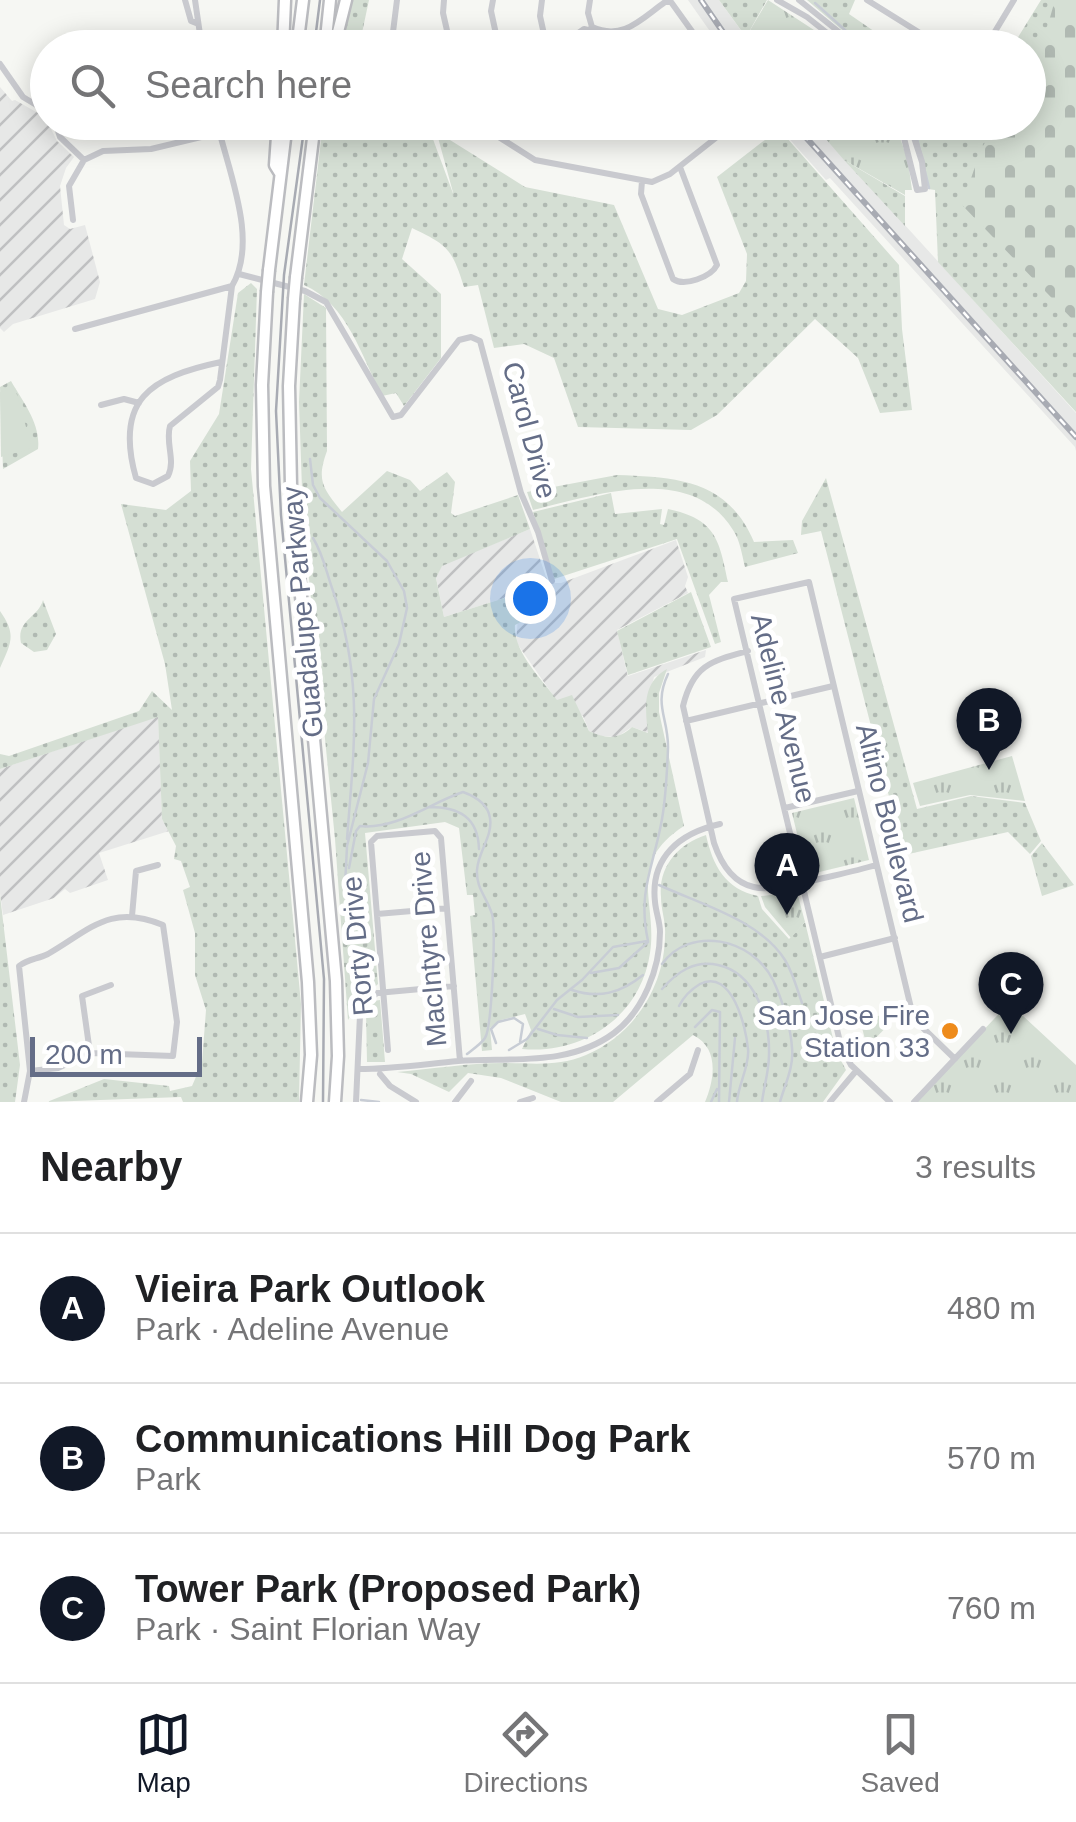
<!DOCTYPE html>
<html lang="en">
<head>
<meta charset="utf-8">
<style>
	:root { --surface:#fff; --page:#f2f2f2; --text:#202124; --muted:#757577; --line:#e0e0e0; --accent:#111827 }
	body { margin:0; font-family:Arial,sans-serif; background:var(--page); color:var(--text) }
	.scale { position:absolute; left:30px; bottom:25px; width:172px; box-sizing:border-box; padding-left:10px; border:5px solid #646d87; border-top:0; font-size:28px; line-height:35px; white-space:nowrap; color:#646d87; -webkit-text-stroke:8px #fff; paint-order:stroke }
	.you { position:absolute; left:530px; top:598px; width:35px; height:35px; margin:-25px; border:8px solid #fff; border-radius:50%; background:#1a73e8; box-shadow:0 0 0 15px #1a73e833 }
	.badge { display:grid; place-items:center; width:65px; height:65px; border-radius:50%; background:var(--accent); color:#fff; font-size:32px; font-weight:700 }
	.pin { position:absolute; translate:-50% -82px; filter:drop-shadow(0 2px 5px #0008) }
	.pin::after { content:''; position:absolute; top:52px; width:35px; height:30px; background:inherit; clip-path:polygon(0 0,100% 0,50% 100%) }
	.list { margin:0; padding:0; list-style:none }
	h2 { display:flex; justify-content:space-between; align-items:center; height:130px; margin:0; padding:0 40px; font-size:42px }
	h2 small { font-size:32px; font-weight:400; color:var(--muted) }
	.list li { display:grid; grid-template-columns:65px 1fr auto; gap:30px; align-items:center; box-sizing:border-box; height:150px; padding:0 40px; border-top:2px solid var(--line) }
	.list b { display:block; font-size:38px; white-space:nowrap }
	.list p { margin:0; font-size:32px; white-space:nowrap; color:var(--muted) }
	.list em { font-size:32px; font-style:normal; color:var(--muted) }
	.icon { flex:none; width:55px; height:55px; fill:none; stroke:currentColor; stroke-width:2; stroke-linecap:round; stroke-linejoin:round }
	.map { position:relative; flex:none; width:1076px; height:1102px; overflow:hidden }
	.search { position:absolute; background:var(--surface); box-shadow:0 5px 25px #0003; left:30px; right:30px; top:30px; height:110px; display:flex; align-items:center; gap:25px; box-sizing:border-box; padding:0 35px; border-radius:55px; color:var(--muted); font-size:38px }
	.sheet { height:580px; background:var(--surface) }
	nav { display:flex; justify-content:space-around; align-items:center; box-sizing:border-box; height:140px; border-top:2px solid var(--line); background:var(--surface); font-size:28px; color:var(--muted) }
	nav a { display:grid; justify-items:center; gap:5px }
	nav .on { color:var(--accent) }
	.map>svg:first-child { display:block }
	.built { fill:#e7e8e7 }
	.industrial { fill:url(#industrial-furrows) }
	.grass { fill:url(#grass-dots) }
	.cemetery { fill:url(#cemetery-stones) }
	.park { fill:url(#park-tufts) }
	.pitch { fill:#d5dfd4 }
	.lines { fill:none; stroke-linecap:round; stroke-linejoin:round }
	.stream { stroke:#c8cdd5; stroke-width:2.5 }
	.highway-casing { stroke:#bbbcc0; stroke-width:15 }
	.minor { stroke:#c9cacf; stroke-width:6 }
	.highway { stroke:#fff; stroke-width:10 }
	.tram { stroke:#a8abb3; stroke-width:2.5 }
	.rail-casing { stroke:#a8abb3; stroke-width:6 }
	.rail { stroke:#fff; stroke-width:2.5; stroke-dasharray:8; stroke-linecap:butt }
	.highway-bridge-casing { stroke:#bbbcc0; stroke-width:15; stroke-linecap:butt }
	.highway-bridge { stroke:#fff; stroke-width:10 }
	.poi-dot { fill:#ee8b1c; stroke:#fff; stroke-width:4 }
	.labels { text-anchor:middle; stroke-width:10; stroke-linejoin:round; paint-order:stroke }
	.street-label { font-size:28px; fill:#646d87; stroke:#fff }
	.poi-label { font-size:28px; fill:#646d87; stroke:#fff; text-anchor:end }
</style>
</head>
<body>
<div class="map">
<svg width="1076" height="1102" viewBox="0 0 1076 1102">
	<defs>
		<pattern id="industrial-furrows" width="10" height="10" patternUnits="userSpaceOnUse" patternTransform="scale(2.5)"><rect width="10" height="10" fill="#e7e8e7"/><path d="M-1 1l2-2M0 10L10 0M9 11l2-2" fill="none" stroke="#bfc0c1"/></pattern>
		<pattern id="grass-dots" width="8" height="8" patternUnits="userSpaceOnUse" patternTransform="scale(2.5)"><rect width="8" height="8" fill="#d5dfd4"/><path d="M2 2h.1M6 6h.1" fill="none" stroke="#b0b9b2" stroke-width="1.8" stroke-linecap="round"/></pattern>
		<pattern id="cemetery-stones" width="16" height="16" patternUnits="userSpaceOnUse" patternTransform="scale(2.5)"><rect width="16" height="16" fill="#d5dfd4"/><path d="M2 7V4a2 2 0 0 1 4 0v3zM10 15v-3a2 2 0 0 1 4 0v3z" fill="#b0b9b2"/></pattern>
		<pattern id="park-tufts" width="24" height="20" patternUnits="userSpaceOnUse" patternTransform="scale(2.5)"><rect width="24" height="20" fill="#d5dfd4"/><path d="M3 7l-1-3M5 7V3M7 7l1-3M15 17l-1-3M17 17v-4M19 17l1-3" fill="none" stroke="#b0b9b2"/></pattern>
	</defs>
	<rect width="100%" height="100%" fill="#f6f7f3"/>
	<path class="built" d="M688,0H719L753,47H721Z
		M780,123H812L1076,413V451L1075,447L830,178L826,180L785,134Z"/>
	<path class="industrial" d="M0,87L12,101L15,100L45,117L57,141L74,157L66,168L60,186L64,225L70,229L85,225L100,282L95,299L13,324L4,332L0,328Z
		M530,529L548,583H561L676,540L688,577L685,586L688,593L617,630L627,673L628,676L706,650L705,657L654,677L646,709L649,733L632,727L617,737L601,736L589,731L583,716L557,701L516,642L520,593L444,617L436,577L442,565Z
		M158,716L162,819L169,831L99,853L108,880L70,893L65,889L54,898L3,915L0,893V769Z"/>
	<path class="grass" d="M352,0H369L359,47H340Z
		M719,0H767L746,37Z
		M807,0H855L849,14L897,47H862Z
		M1041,0H1076V412L938,262L935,190L928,189L912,123L1028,122V48L1012,47Z
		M323,123H427L454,196L434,123H442L450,140L525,187L614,205L658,309L682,315L739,293L746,281L747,254L717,177L779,129L899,265L902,329L912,410L880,413L858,358L815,319L717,415L691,430L578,427L554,358L524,344L494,348L478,285L464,287C452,249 448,245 412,228L402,259L441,294V358L404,406L396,393L382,396C361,355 348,305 304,285Z
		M844,160L905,196V227V226Z
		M251,283L257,289L251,469L301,1004L299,1102H183L181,1097L47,1102L104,1079L169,1086L170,1091L192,1086L202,1063L206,1010L195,975V933L183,890L190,887L181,861L174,859L176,846L162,819L158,717L0,769V754L9,756L139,711L152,691L172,710L165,664L121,504L166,510L191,491L190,461L219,414L238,293Z
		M304,294L326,308L327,451C316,481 323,488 342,512L387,471L410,480L420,491L447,472L455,482L451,513L455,516L518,495L530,529L442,566L436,578L444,617L520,593L527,619L515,625C513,652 542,679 557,700L572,695L589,731C606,739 618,740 632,727L648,733C645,708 642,683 667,669L659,693V712L684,826C625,864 658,902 650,953C641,1016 583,1055 522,1049L531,1030L525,1014L501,1020L490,1028L492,1050L482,1051L470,916L475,915L473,895H467L459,828L445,822L365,833L378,984L358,1002L348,1020L335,839L303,518L299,402Z
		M11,381C23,402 41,424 38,449L3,469L0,387Z
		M617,475C677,477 728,480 754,542L793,540L798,553L745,567C742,555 740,540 733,530C691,462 595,495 533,510L527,492Z
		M826,478L917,809L971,796L1025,803L1041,841L1030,854L1008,832L904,855L821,531L801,535L802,521Z
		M611,493L615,514L662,509L660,524L664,525L668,509C715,519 719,538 728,582H721L709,595L721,642L715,644L677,539L554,579L533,512Z
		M691,592L711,647L628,675L617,631Z
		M43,600L56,634L47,650L34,652L21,643C16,620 38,618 43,600Z
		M0,611C17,635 11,643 0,668Z
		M706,835C713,866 725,889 758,896L762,909L789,939L805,922L836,1051L846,1070L823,1102H705C715,1078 719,1048 693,1035L613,1102H561L501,1078L468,1073L449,1092L411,1074L397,1072C432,1069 468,1063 503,1063C533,1063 557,1067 586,1055C634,1035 665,986 665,935C666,922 661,910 661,897C658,867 678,844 706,835Z
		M1042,843L1074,885L1042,896L1031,856Z
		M0,895L20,1065L15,1102H0Z
		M380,1000L385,1062H367L366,1011L373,1001Z"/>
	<path class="cemetery" d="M1055,0H1076V323L962,205L981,149L997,123L1028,122L1029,62L1047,28Z"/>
	<path class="park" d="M768,0L840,47H753L746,37Z
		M812,123H895L908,161L912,190H905V195L844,160Z
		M1012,756L1025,801L970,795L920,806L913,783Z
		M854,798L869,860L807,875L792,813Z
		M797,892L805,922L791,938L765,907L761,896Z
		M1009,1003L1076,1065V1102H916Z
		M891,1013L897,1016L867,1047L860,1020Z"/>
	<path class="pitch" d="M15,388L32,448L1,457L0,392Z"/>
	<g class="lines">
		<path class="stream" d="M815,3L865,48
			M913,122L929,188
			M310,459L313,485L320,498L387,561L404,591L407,608L399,644L374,699L368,763L347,846
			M313,538C323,554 326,571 332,588C364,677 354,748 347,839
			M429,807C459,807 478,817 479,849
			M349,868L356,831L360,826C396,830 430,803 463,792C474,796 488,804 490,818C493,836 478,852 477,870C476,889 487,897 492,914C496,928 492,1027 485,1038C481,1044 472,1050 467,1054
			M345,885L347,847
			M659,885C700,904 760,920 785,960C793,973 797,989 802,1003
			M648,941C637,891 654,866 662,819C666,797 667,772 668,749C669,718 653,706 668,674
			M662,964C690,925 752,938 773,980C782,999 791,1028 792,1048C794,1067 785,1084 780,1102
			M591,973L619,968L648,942
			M662,989C677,972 694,960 718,965C756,973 770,1020 769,1055C769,1071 764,1086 762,1102
			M572,990C599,999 621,993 643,975
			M679,1006C684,996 690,990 700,984C732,968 746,1027 748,1049C750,1065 738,1085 737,1102
			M554,1009L578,1017L618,1015
			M695,1027L712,1010L720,1012L719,1102
			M538,1029L557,1035L587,1038
			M496,1043L491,1029L498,1022L514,1018L523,1024L520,1042
			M509,1050L527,1039L557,1000L582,980L613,947L647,941
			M361,1100L379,1102
			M711,1102L717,1089
			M729,1102L735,1038"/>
		<g class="highway-casing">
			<path id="highway" d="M283,48L285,0
				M297,48L303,0
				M325,48L330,0
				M334,48L346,0
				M278,122L275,165L280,173
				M269,270L287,122
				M296,277L315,122
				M267,292L262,385L264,486L308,982L311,1055L307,1102
				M294,299L289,386L291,486L336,981L338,1056L335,1102"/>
		</g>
		<path class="minor" d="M185,0L191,21L196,23
			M195,0L202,48
			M444,0L443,13L451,48
			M493,0L491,11L499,48
			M542,0L540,16L547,48
			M590,0L588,13L592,27C623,41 641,19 665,2H671L704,48
			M777,0L807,17L846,48
			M799,0L859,48
			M867,0L944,48
			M394,35L401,38L403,48
			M391,48L397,0
			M557,48L584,29L588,30
			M566,48L588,34L591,28
			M682,48L697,35
			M985,48L1014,0
			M0,64L23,97L48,112
			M55,122L60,137L84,160
			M217,122C228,171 259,240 232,286L220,380L218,387L170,426C165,443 176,460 168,476L153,484L136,478C114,400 150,377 221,362
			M475,122L535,160L652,182L670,174L736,122
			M586,122L643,132L661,122
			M900,122L917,190
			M909,122L922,162L925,189L917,190
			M642,181L641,194L673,279C684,287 711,277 717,265L680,167
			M73,220L69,186L84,160L103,151L151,149L264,122
			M239,274L305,291L326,302L393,417L401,415L459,340L471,337L480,341L521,493L538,532L552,581
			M75,329L232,286
			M101,405L124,399L139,403
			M748,651C711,661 693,665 683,706L714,843C733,899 767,892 815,880C836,875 856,871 876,865
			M686,721L833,686
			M785,808L858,791
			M377,914L447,908
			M132,916L136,871L158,865
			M820,957L895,938
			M388,1050L371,842L377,836L435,831L441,838L460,1061
			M90,1053L82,996L111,985
			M359,1069C392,1069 425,1064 458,1061C511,1057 568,1067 614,1033C643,1011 660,969 660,932C660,922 656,913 655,902C650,857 680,833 720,824
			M380,1074L390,1086L416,1102
			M24,1102L30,1071L19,966C28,959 38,959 48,954C90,930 110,903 163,925L177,1022L173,1056L90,1053L58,1068L30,1071
			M356,1102L360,1015L364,1004L377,993L454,986
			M455,1102L471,1081
			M520,1102L533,1098
			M657,1102L690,1074L698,1050
			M830,1102L856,1071
			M890,1102L851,1065L841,1046L734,599L809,582L912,1012L922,1027L955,1059
			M914,1102L983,1029"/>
		<use href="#highway" class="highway"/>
		<path class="tram" d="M314,48L320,0
			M305,122L284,275L276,411L281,515L324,979L323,1102"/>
		<g class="rail-casing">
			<path id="rail" d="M701,0L734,48
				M792,122L1076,437"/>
		</g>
		<use href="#rail" class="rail"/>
		<g class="highway-bridge-casing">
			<path id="highway-bridge" d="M267,292L269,270
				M294,299L296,277"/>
		</g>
		<use href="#highway-bridge" class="highway-bridge"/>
	</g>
	<circle class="poi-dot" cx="950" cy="1031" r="10"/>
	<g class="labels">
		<g class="street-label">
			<text transform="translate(530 430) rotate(75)" y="10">Carol Drive</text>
			<text transform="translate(302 612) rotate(-95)" y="10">Guadalupe Parkway</text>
			<text transform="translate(784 708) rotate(76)" y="10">Adeline Avenue</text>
			<text transform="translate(890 823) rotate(76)" y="10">Altino Boulevard</text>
			<text transform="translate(357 946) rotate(-95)" y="10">Rorty Drive</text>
			<text transform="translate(428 949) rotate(-95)" y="10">MacIntyre Drive</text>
		</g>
		<g class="poi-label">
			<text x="930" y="1025">San Jose Fire<tspan x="930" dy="32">Station 33</tspan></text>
		</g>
	</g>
</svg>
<div class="scale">200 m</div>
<div class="you"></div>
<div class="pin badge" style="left:787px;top:915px">A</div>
<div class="pin badge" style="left:989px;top:770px">B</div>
<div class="pin badge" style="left:1011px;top:1034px">C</div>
<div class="search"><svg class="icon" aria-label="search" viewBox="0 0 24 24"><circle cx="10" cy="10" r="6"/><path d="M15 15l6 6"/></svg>Search here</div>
</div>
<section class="sheet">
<h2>Nearby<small>3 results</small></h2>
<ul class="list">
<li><span class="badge">A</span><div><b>Vieira Park Outlook</b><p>Park · Adeline Avenue</p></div><em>480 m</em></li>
<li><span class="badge">B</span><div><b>Communications Hill Dog Park</b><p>Park</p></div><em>570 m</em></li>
<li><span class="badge">C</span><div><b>Tower Park (Proposed Park)</b><p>Park · Saint Florian Way</p></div><em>760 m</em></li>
</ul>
</section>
<nav>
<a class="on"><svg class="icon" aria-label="map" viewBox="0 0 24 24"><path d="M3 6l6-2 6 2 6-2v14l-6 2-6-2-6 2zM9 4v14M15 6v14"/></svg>Map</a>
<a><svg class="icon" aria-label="directions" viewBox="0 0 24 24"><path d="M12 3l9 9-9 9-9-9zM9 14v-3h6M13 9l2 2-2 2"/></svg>Directions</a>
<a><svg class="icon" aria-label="saved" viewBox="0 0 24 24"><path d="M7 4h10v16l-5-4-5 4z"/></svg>Saved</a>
</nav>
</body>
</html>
